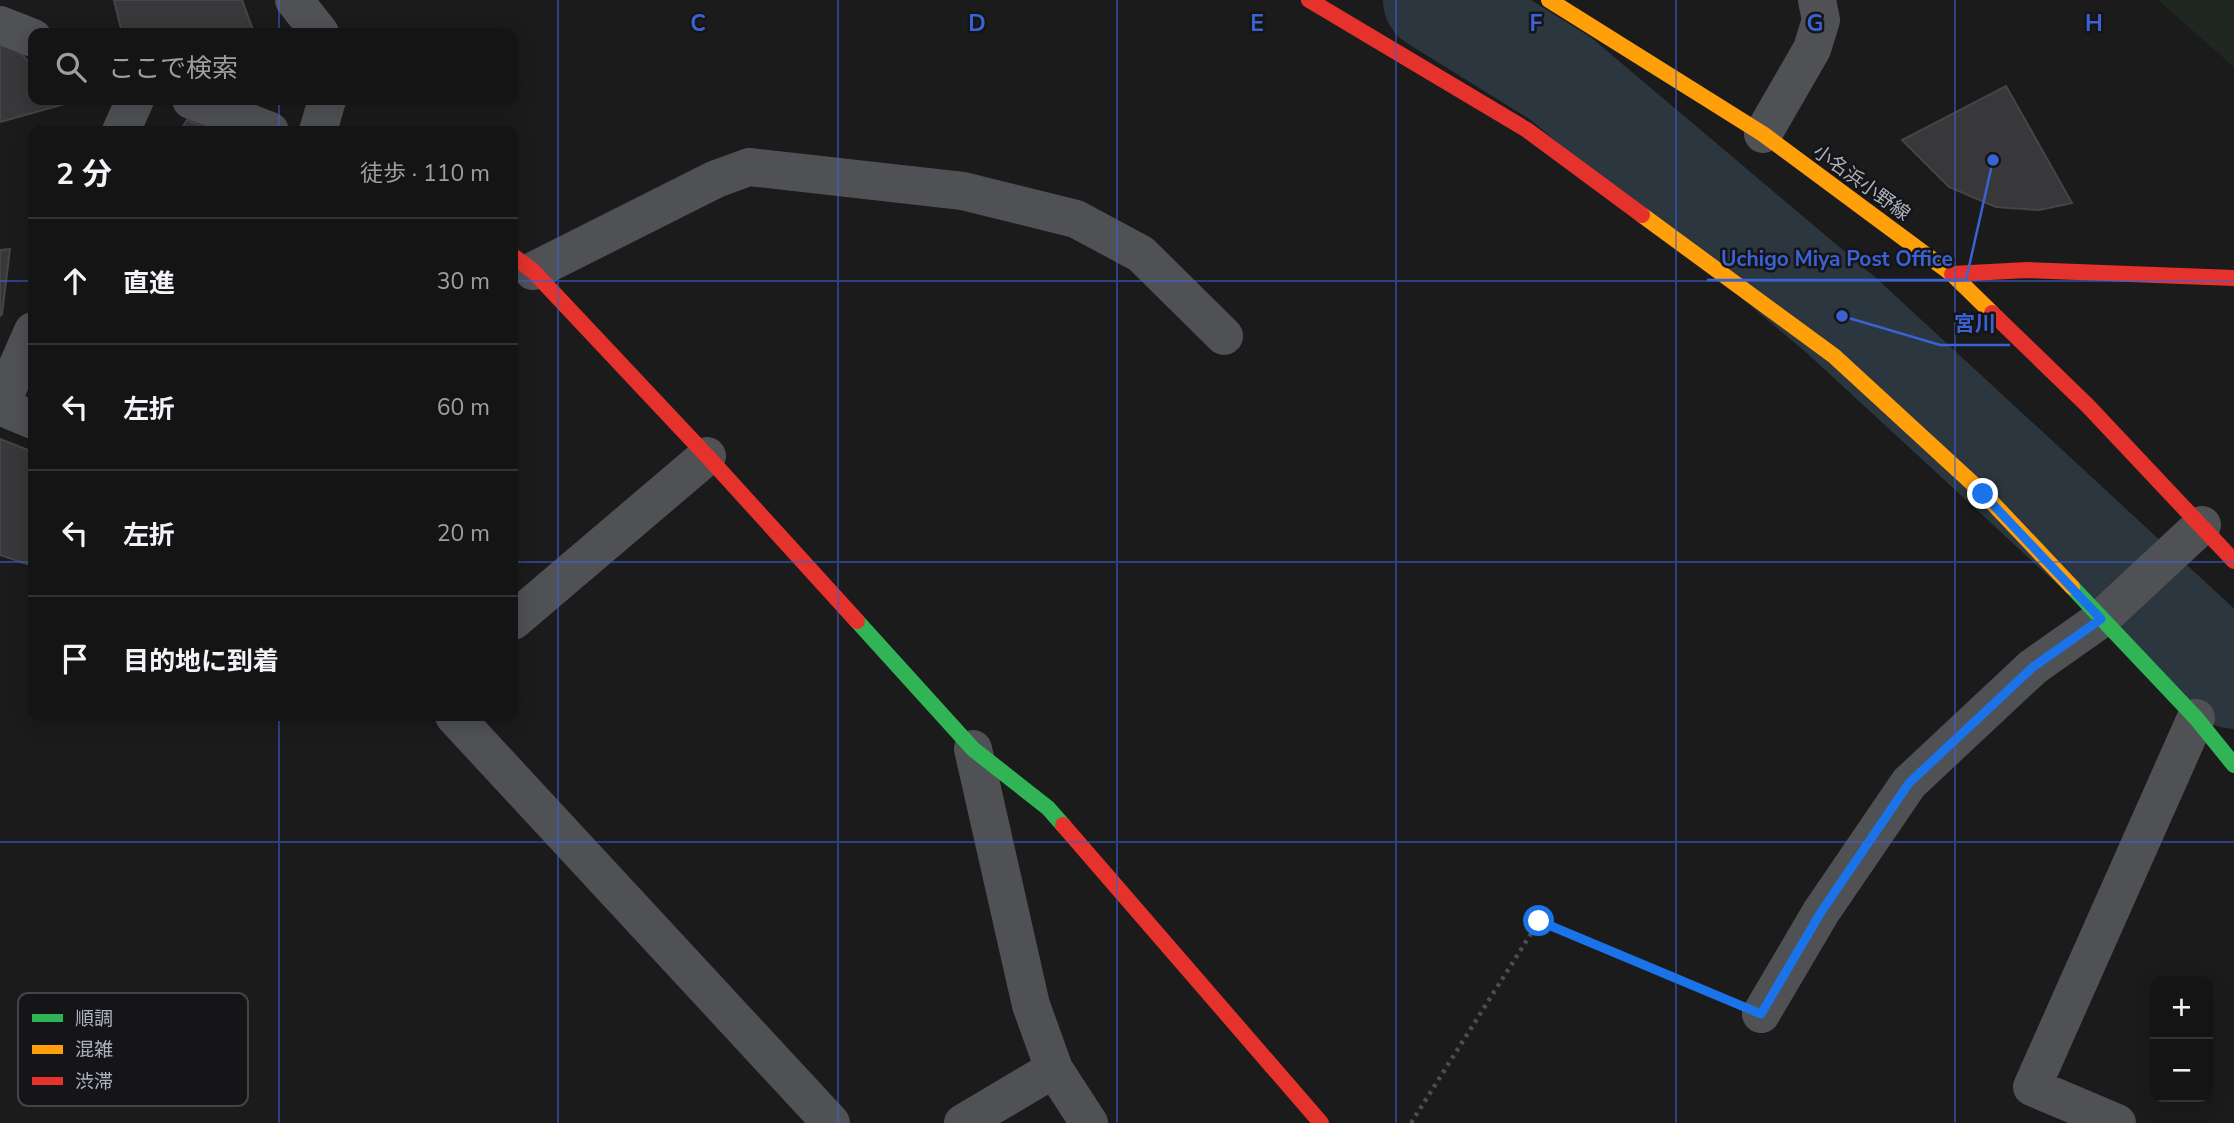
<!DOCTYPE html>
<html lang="ja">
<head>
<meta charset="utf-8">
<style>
	:root { --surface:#141415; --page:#1d1d1e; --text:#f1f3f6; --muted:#9d9ea0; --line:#333334 }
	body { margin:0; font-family:"Nunito Sans","Noto Sans JP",sans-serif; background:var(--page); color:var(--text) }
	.controls { position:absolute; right:21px; bottom:21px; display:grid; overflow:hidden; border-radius:14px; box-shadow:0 4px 18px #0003 }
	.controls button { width:63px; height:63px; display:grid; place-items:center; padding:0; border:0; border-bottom:2px solid var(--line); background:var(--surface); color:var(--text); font:35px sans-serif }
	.stop { position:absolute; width:21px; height:21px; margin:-16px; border:5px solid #1a73e8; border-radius:50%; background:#fff }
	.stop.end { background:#1a73e8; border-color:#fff; box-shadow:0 2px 7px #0008 }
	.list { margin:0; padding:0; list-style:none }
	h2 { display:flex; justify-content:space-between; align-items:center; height:91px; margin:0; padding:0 28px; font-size:30px }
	h2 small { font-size:23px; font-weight:400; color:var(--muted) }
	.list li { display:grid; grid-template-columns:46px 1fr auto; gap:21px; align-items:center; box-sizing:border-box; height:126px; padding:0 28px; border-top:2px solid var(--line) }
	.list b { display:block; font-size:26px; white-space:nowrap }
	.list em { font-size:23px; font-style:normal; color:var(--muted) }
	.icon { flex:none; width:38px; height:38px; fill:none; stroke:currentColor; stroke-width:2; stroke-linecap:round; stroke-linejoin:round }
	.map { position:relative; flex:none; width:2234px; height:1123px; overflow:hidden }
	.search { position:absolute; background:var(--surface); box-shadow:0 4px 18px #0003; left:28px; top:28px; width:490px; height:77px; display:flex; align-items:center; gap:18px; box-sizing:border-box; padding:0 24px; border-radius:14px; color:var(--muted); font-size:26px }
	.panel { position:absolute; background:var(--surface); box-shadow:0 4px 18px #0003; left:28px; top:126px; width:490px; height:595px; border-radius:14px }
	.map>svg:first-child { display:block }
	.green { fill:#1f2720 }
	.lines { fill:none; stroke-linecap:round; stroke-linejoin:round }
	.river { stroke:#2c363f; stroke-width:102 }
	.building { fill:#38383a; stroke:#444548; stroke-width:2 }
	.path { stroke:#4b4d50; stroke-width:4.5; stroke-dasharray:3.5 5; stroke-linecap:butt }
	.street { stroke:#505155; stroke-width:38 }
	.fast { stroke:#30b455; stroke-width:16 }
	.slow { stroke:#ff9f0a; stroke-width:16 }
	.jam { stroke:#e5322d; stroke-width:16 }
	.route { stroke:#1a73e8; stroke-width:9 }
	.grid { fill:none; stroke:#3a62d3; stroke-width:2; stroke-opacity:0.55 }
	.labels { text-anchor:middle; stroke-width:5; stroke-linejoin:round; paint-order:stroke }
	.street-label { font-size:19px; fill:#acb1be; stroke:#151518 }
	.key { fill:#151518; stroke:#42444a; stroke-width:2 }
	.key-label { font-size:19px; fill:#acb1be }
	.grid-label { font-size:23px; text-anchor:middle; font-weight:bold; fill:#3a62d3; stroke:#151518; stroke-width:5; stroke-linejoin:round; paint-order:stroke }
	.leader { fill:none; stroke:#3a62d3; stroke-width:2.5 }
	.callout-dot { fill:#3a62d3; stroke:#151518; stroke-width:2.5 }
	.callout-label { font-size:21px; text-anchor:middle; font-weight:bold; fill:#3a62d3; stroke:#151518; stroke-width:5; stroke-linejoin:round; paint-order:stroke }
</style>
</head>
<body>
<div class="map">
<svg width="2234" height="1123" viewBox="0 0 2234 1123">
	<rect width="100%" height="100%" fill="#1b1b1c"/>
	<path class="green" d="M2158,0H2234V67Z"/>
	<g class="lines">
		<path class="river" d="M1434,0L1560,78L1842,316L2234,678"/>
	</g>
	<path class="building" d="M114,0H242L254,33H122Z
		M0,35H5L33,67V100H62L65,104L0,122Z
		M2006,86L2072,203L2039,210L1996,207L1949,187L1902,140Z
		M187,120L213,131H180Z
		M10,249L2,314L0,316V250Z
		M0,439L33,452V566L0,555Z"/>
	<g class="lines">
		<path class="path" d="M1411,1123L1539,921L1715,995"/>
		<path class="street" d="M294,0L320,33
			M0,25L33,38
			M191,100L270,131
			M121,131L135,100
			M318,131L327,100
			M1763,134L1812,49L1821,20L1817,0
			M533,271L716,179L749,167L963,191L1076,219L1141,254L1224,336
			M33,331L0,406L33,420
			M513,621L707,456
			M454,716L831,1123
			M973,749L1031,1005L1054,1069L1089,1123
			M1761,1014L1821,912L1909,783L2033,667L2101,619L2202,525
			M963,1123L1054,1069
			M2117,1123L2032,1087L2196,718"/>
		<path class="fast" d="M2072,587L2196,718L2234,765
			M857,621L973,749L1048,808L1063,825"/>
		<path class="slow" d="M1549,0L1763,134L1952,274L1992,313
			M1642,215L1834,356L1983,493L2072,587"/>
		<path class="jam" d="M1309,0L1527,130L1642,215
			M513,256L533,271L707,456L857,621
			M1952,274L2027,270L2234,278
			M1992,313L2088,406L2234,561
			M1063,825L1321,1123"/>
	</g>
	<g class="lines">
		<path class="route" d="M1539,921L1761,1014L1821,912L1909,783L2033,667L2101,619L1983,494"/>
	</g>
	<path class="grid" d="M279,0V33M558,0V1123M838,0V1123M1117,0V1123M1396,0V1123M1676,0V1123M1955,0V1123M279,100V131M0,281H33M513,281H2234M0,562H33M513,562H2234M279,716V1123M0,842H2234"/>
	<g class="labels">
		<g class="street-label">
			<text transform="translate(1862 182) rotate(36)" y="7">小名浜小野線</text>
		</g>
	</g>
	<rect x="18" y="993" width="230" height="113" rx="10" class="key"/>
	<rect x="32" y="1014" width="31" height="8" fill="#30b455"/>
	<rect x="32" y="1045" width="31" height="9" fill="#ff9f0a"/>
	<rect x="32" y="1077" width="31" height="8" fill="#e5322d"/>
	<g class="key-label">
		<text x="75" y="1025">順調</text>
		<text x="75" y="1056">混雑</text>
		<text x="75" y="1088">渋滞</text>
	</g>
	<g class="grid-label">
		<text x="698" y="31">C</text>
		<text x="977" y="31">D</text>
		<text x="1257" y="31">E</text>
		<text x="1536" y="31">F</text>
		<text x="1815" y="31">G</text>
		<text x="2094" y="31">H</text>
	</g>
	<path class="leader" d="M1993 160L1966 280H1707M1842 316L1940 345H2010"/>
	<g class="callout-dot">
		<circle cx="1993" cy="160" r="7"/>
		<circle cx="1842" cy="316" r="7"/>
	</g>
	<g class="callout-label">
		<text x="1837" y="266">Uchigo Miya Post Office</text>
		<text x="1975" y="331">宮川</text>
	</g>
</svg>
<div class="controls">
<button>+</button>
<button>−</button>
</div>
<div class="stop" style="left:1539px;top:921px"></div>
<div class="stop end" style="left:1983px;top:494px"></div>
<div class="search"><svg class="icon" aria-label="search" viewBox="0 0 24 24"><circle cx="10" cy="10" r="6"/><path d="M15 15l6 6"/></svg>ここで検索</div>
<section class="panel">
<h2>2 分<small>徒歩 · 110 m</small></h2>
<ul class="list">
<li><svg class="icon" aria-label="ahead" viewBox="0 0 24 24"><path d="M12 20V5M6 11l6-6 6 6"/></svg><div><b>直進</b></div><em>30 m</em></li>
<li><svg class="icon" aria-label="left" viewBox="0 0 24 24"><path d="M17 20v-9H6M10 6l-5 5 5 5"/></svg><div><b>左折</b></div><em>60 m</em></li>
<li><svg class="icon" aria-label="left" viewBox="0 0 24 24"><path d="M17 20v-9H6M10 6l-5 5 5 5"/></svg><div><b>左折</b></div><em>20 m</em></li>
<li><svg class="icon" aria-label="arrive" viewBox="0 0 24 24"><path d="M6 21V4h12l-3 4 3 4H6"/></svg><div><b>目的地に到着</b></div></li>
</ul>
</section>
</div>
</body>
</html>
